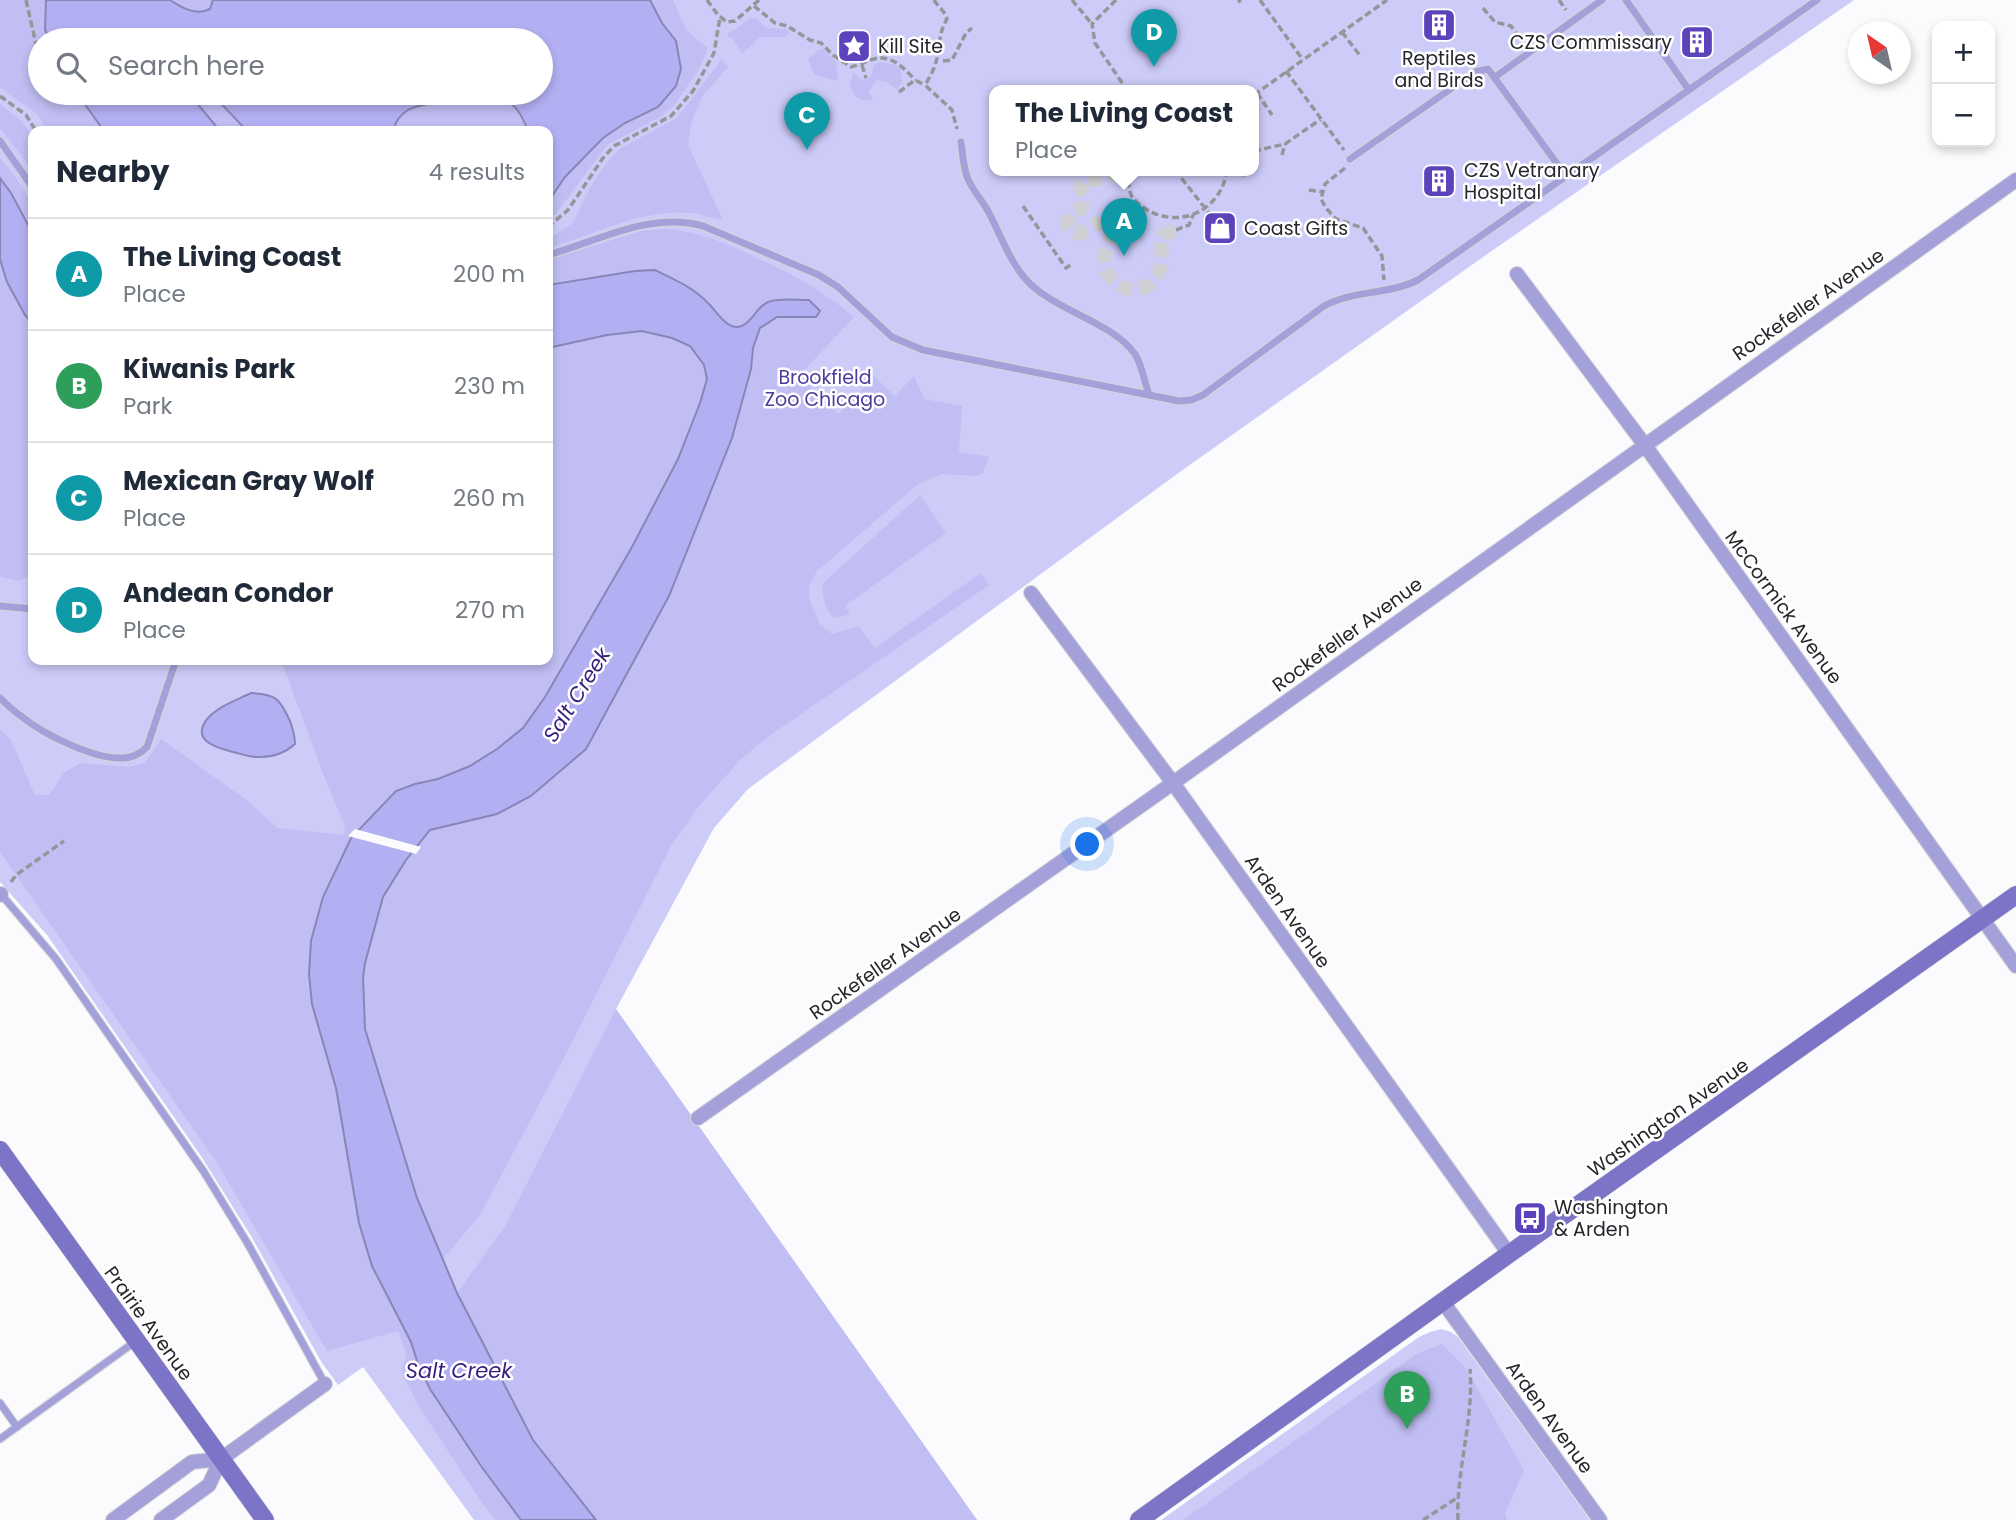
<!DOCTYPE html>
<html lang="en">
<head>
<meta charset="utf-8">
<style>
	:root { --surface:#fff; --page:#f6f6f7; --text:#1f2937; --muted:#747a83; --line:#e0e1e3; --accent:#b45309 }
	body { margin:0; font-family:Poppins,sans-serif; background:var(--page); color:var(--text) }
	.controls { position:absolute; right:21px; top:21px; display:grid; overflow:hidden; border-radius:14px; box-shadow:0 4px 10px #0003 }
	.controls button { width:63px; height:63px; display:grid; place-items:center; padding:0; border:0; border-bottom:2px solid var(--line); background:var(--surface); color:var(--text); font:35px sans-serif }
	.compass { position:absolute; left:1848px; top:21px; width:63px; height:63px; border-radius:50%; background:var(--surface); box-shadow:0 4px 10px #0003; rotate:326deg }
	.you { position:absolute; left:1088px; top:845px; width:24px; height:24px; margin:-18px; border:5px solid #fff; border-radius:50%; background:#1a73e8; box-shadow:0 0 0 10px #1a73e833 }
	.badge { display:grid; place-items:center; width:46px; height:46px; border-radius:50%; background:var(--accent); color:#fff; font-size:23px; font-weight:700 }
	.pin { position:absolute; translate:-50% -58px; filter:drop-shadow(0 2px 4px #0008) }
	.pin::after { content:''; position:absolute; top:37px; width:24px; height:21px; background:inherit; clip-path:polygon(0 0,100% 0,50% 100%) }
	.popup { position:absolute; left:989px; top:85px; width:270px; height:91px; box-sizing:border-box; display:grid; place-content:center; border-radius:14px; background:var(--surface); filter:drop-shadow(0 2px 5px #0005); font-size:23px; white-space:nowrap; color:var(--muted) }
	.popup b { font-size:26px; color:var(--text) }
	.popup::after { content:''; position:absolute; left:50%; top:100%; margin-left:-14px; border:14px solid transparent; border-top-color:var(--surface) }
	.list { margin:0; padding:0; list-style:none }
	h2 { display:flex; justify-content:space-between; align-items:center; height:91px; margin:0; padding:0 28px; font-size:30px }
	h2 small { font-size:23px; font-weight:400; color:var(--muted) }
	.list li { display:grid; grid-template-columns:46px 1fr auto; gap:21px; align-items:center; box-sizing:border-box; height:112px; padding:0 28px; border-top:2px solid var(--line) }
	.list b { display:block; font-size:26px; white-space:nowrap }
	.list p { margin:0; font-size:23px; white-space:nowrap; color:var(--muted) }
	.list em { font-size:23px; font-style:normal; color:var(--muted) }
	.icon { flex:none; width:38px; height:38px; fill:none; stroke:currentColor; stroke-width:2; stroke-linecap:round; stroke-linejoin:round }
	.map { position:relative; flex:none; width:2016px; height:1520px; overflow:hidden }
	.search { position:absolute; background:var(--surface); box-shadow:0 4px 10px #0003; left:28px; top:28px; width:525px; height:77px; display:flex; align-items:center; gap:18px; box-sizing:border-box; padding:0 24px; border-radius:38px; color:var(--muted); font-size:26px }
	.panel { position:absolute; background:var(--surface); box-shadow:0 4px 10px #0003; left:28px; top:126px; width:525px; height:539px; border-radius:14px }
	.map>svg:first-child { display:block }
	.green { fill:#cdccf9; fill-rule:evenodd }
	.forest { fill:#c0bef2 }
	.water { fill:#b3aff3; stroke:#8986b7; stroke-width:2 }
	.pier { fill:#fbfbfe }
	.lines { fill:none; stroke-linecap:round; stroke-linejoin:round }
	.street-tunnel { stroke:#d0d0d4; stroke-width:14; stroke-dasharray:14 7; stroke-linecap:butt }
	.lane-casing { stroke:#d5d5d8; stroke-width:9 }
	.street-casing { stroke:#d5d5d8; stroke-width:16 }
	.secondary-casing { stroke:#d5d5d8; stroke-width:19 }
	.path { stroke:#95959a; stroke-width:3.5; stroke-dasharray:7 3.5; stroke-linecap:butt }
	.lane { stroke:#a4a1da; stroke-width:7 }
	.street { stroke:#a4a1da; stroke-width:14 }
	.secondary { stroke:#7c74c6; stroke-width:18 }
	.labels { text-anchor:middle; stroke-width:5; stroke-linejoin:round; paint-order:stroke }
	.poi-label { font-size:19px; fill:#26262c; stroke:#fff; text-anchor:start }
	.street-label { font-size:19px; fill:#26262c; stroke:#fff }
	.park-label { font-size:19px; fill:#4e3c9d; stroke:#fff }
	.water-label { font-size:21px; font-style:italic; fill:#371f7f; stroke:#fff }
</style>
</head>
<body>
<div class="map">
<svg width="2016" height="1520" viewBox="0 0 2016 1520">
	<rect width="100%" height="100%" fill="#fbfbfe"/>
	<path class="green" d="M0,0H1854L1493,250L1177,474L748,789L714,828L616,1009L977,1520H596L533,1440L457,1293L404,1328L430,1389L521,1520H474L363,1367L338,1385L322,1363L251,1236L201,1156L47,935L0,882ZM40,40H541V93H40ZM995,90H1254V170H995ZM33,131H548V660H33Z
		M1441,1329L1451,1332L1458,1337L1590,1520H1161L1419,1337L1430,1332Z"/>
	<path class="forest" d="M0,0H46L45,30L50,40H40V93H77L104,131H46C41,108 15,102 0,87Z
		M170,0H213L210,9C196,16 182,8 170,0Z
		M650,0H673L686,30L708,48L699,69L674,106L660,117L607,145L556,214L548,220V202L565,177L603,138L625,123L658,107L681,69L676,42L662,23Z
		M750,18H756L767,28L787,29L789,33L784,37H760L742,54L733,39L727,36L728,33L737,28Z
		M823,49L836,62L838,78L835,81L814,74L808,59L818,50Z
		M722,59L728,67L702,97L691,123L688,145L723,220C712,218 701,214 691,213C641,208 595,235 548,248V239L573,223L587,193L601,170L619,149L677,118Z
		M881,62L895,65L900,68L902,82L897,89L887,82L876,80L869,92L873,100C859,102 856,98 850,86L853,72L861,80L871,77L874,64Z
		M193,93H208L214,96L247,131H220L196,102Z
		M445,100C460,100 502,96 513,106C520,112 524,122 528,130L393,131C399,107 423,105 445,100Z
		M0,104C33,128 33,131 33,171L0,128Z
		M0,158L14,175L33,204V234L11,193L0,177Z
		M667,229C701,232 725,243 755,257C792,274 822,290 854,317L799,376L839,414L874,376L895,396L914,376L924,399L962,406L959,452L989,457L983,473L978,476L941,474L917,485L817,571L809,586V598L820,625L832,634L859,626L875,648L981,573L989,585L769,736L741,759L699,806L672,844L568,1050L480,1215L443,1259L417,1198L365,1029L363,977L365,963L383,897L406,860L430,830L453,825L732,438L751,369L753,348L760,328L777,317H816L754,313L747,323L737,327L730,325L722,319L707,302L680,281L655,270L635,271L548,285V260L641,231Z
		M0,259C7,283 16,306 33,324V575L19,581L0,577Z
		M643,331L672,338L690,346L704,365L707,379L700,403L678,459L632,547L545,697L523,728L497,749L470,766L438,779L415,784L396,791L351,838L323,897L311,941L312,1004L336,1087L359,1223L372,1266L411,1342L418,1364L481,1466L521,1520H495L478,1497L418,1405L402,1373L406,1353L398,1331L327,1351L217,1163L0,852V729L11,740L35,795H49L64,773L80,763L128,767L145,763L161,739L248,801L277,828L343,835L345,826L324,776L281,660H548V348L607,335Z
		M920,495L946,533L845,606L850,614L834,618C824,609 823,597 822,584Z
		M616,1009L977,1520H596L533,1440L457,1293L504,1228Z
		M1442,1344L1465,1367L1524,1470L1505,1513L1507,1520H1183L1418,1353Z"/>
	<path class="water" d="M46,0H170C182,8 196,16 210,9L213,0H650L662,23L676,41L681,69L676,86L658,107L625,123L603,138L565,177L548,202V131H528C525,123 519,109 511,104C494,94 425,101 408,110C400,115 395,122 393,131H247L214,96L208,93H541V40H50L45,30Z
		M77,93H194L196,102L220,131H104Z
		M0,178L11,193L33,234V324L25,315L7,282L0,259Z
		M655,270C674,279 694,288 709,304C717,312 726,328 738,327C751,326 757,304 771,301C782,298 797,300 809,300L820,311L816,317H777L760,328L753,348L751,369L732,438L669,596L586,749L531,796L497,814L430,830L406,860L383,897L365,963L363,977L365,1029L417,1198L457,1293L533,1440L596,1520H521L481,1466L430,1389L418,1364L411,1342L372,1266L359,1223L336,1088L312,1004L309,974L311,941L323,897L351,838L396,791L415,784L438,779L470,766L497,749L523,728L545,697L632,547L678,459L700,403L707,379L704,365L690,346L672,338L642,331L607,335L548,348V285L635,271Z
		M251,693C276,694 280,699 290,721C293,730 295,735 295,744C285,753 274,757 260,757C250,758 243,754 233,752C218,748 189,741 208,718C219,706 237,700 251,693Z"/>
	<path class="pier" d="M355,829L421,847L416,854L348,836Z"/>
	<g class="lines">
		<path class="street-tunnel" d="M1120,170L1105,180H1084L1080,187L1085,196L1082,208L1070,215L1067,224L1071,232L1079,234L1095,224L1105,223C1108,226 1112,231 1111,237C1111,244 1105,250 1104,258C1103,276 1121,293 1139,289C1145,288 1150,284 1153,280C1168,264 1158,254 1163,235L1176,230"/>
		<g class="lane-casing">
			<path id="lane" d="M1626,0L1689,90
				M1495,77L1602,0
				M0,141L33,188
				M961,142C963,155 963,168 968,179C973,191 982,200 988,211C1002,237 1012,270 1036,289C1065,313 1113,324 1135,354C1142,365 1145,383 1149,395
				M1350,159L1475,72L1488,69L1566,176
				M548,255C598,241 651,211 703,226L819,275L838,287L892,337L923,350L1179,401L1191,400L1203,395L1324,306C1353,290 1388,295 1418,280L1817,0
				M0,606L33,609
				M0,698C7,704 13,711 21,716C43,734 93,759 122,758C132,758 140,754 147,747L176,660
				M0,893L56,959L204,1172L248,1244L325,1384
				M0,1403L17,1427
				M0,1439L136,1341"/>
		</g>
		<g class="street-casing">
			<path id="street" d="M1517,274L1644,444L2016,966
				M1031,593L1173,783L1509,1254
				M0,895L1,894
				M698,1118L1173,783L2016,180
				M1443,1302L1600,1520
				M113,1520L192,1462L221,1459L325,1384
				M161,1520L209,1485L221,1459"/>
		</g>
		<g class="secondary-casing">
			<path id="secondary" d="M0,1150L265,1520
				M1139,1520L1509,1254L2016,895"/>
		</g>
		<path class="path" d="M26,0L36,44L40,54
			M707,0L718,15L727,22L735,21L759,0
			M934,0C938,7 945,11 947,19C939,32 940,43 937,58C935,68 930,77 925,85L952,110L957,129
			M1072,0L1092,24
			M1116,0L1092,24L1095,43L1127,90
			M1260,0L1303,60
			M1559,0L1566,10
			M1238,2L1241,0
			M754,6L775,23L787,26L810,40L821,43L833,55L851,67C859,65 866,61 874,59C891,54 904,68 915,80
			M1483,8L1495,22L1511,26L1522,41
			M1342,32L1361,57
			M943,61L952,60L966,33L972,28
			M862,65L866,78
			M1286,71L1344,150
			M899,92L915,80L925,85
			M60,93L62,96L69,93
			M1257,93L1272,115
			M1254,95L1387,0
			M0,96L26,115L36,131
			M1254,125L1255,126
			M1254,151L1285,144L1321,119
			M1282,155L1285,144
			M1345,168L1325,184L1321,199L1326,208L1336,219L1363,228L1382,256L1384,280
			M1129,170C1129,177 1128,186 1130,192C1132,200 1142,207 1149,211C1184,229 1222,208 1227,170
			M1175,170L1216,222
			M1217,170L1245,175
			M1309,190L1322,192
			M1023,206L1066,268L1072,264
			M548,227L568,210L603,158L614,146L671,116L693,91L714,53L720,17
			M1176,230L1189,225L1193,215
			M11,882L16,875L64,841
			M1423,1520L1457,1498
			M1458,1520C1456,1470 1474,1420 1470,1369"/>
		<use href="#lane" class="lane"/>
		<use href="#street" class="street"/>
		<use href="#secondary" class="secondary"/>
	</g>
	<defs>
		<g id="building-square" transform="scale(1.75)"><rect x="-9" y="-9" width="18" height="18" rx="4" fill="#5c43bc" stroke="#fff"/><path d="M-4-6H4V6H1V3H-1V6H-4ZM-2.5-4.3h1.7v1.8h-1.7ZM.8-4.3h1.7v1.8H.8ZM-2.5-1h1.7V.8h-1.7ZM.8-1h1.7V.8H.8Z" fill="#fff"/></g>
		<g id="sight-square" transform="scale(1.75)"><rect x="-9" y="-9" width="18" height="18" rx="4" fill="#5c43bc" stroke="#fff"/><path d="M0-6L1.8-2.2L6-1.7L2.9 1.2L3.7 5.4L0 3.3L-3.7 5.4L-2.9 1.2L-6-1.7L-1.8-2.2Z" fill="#fff"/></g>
		<g id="shop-square" transform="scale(1.75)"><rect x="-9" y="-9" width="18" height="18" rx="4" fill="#5c43bc" stroke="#fff"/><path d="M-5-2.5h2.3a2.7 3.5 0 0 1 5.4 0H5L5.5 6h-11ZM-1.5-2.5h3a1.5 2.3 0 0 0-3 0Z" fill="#fff"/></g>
		<g id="bus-square" transform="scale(1.75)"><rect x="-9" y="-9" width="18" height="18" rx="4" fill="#5c43bc" stroke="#fff"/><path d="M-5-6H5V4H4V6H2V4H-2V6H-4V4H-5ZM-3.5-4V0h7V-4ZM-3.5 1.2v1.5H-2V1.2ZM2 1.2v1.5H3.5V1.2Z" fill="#fff"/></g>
	</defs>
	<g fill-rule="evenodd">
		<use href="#building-square" x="1439" y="25"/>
		<use href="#building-square" x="1697" y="42"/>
		<use href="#sight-square" x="854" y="46"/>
		<use href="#building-square" x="1439" y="181"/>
		<use href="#shop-square" x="1220" y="228"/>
		<use href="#bus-square" x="1530" y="1218"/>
	</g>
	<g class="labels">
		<g class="poi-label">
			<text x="1672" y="49" text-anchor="end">CZS Commissary</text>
			<text x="878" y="53">Kill Site</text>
			<text x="1439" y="65" text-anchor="middle">Reptiles<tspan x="1439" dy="22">and Birds</tspan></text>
			<text x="1464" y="177">CZS Vetranary<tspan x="1464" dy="22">Hospital</tspan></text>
			<text x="1244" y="235">Coast Gifts</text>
			<text x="1554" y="1214">Washington<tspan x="1554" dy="22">&amp; Arden</tspan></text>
		</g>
		<g class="street-label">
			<text transform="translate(1808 304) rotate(-35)" y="7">Rockefeller Avenue</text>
			<text transform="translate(1784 607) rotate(54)" y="7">McCormick Avenue</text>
			<text transform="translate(1347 634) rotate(-36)" y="7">Rockefeller Avenue</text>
			<text transform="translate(1288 911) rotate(55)" y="7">Arden Avenue</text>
			<text transform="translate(885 963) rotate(-35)" y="7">Rockefeller Avenue</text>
			<text transform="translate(1668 1117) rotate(-35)" y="7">Washington Avenue</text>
			<text transform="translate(149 1323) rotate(54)" y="7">Prairie Avenue</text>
			<text transform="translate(1550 1417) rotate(54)" y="7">Arden Avenue</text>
		</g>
		<g class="park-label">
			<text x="825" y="384">Brookfield<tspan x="825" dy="22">Zoo Chicago</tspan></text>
		</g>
		<g class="water-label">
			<text transform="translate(577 695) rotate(-58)" y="7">Salt Creek</text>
			<text x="459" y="1378">Salt Creek</text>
		</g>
	</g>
</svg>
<div class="controls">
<button>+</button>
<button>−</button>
</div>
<svg class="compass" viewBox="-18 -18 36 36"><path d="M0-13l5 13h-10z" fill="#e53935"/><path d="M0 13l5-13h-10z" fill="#747a83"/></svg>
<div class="you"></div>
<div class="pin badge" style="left:1124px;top:256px;background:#0f9aa8">A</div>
<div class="popup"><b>The Living Coast</b>Place</div>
<div class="pin badge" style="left:1407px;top:1429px;background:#2e9e5b">B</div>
<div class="pin badge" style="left:807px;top:150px;background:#0f9aa8">C</div>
<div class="pin badge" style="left:1154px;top:67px;background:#0f9aa8">D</div>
<div class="search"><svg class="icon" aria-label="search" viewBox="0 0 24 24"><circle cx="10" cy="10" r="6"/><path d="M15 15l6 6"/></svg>Search here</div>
<section class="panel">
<h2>Nearby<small>4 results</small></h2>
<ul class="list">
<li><span class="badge" style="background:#0f9aa8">A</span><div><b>The Living Coast</b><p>Place</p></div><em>200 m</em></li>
<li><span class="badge" style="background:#2e9e5b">B</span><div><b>Kiwanis Park</b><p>Park</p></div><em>230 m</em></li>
<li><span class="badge" style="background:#0f9aa8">C</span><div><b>Mexican Gray Wolf</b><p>Place</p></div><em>260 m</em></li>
<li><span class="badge" style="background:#0f9aa8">D</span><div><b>Andean Condor</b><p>Place</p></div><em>270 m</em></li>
</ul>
</section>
</div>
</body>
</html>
